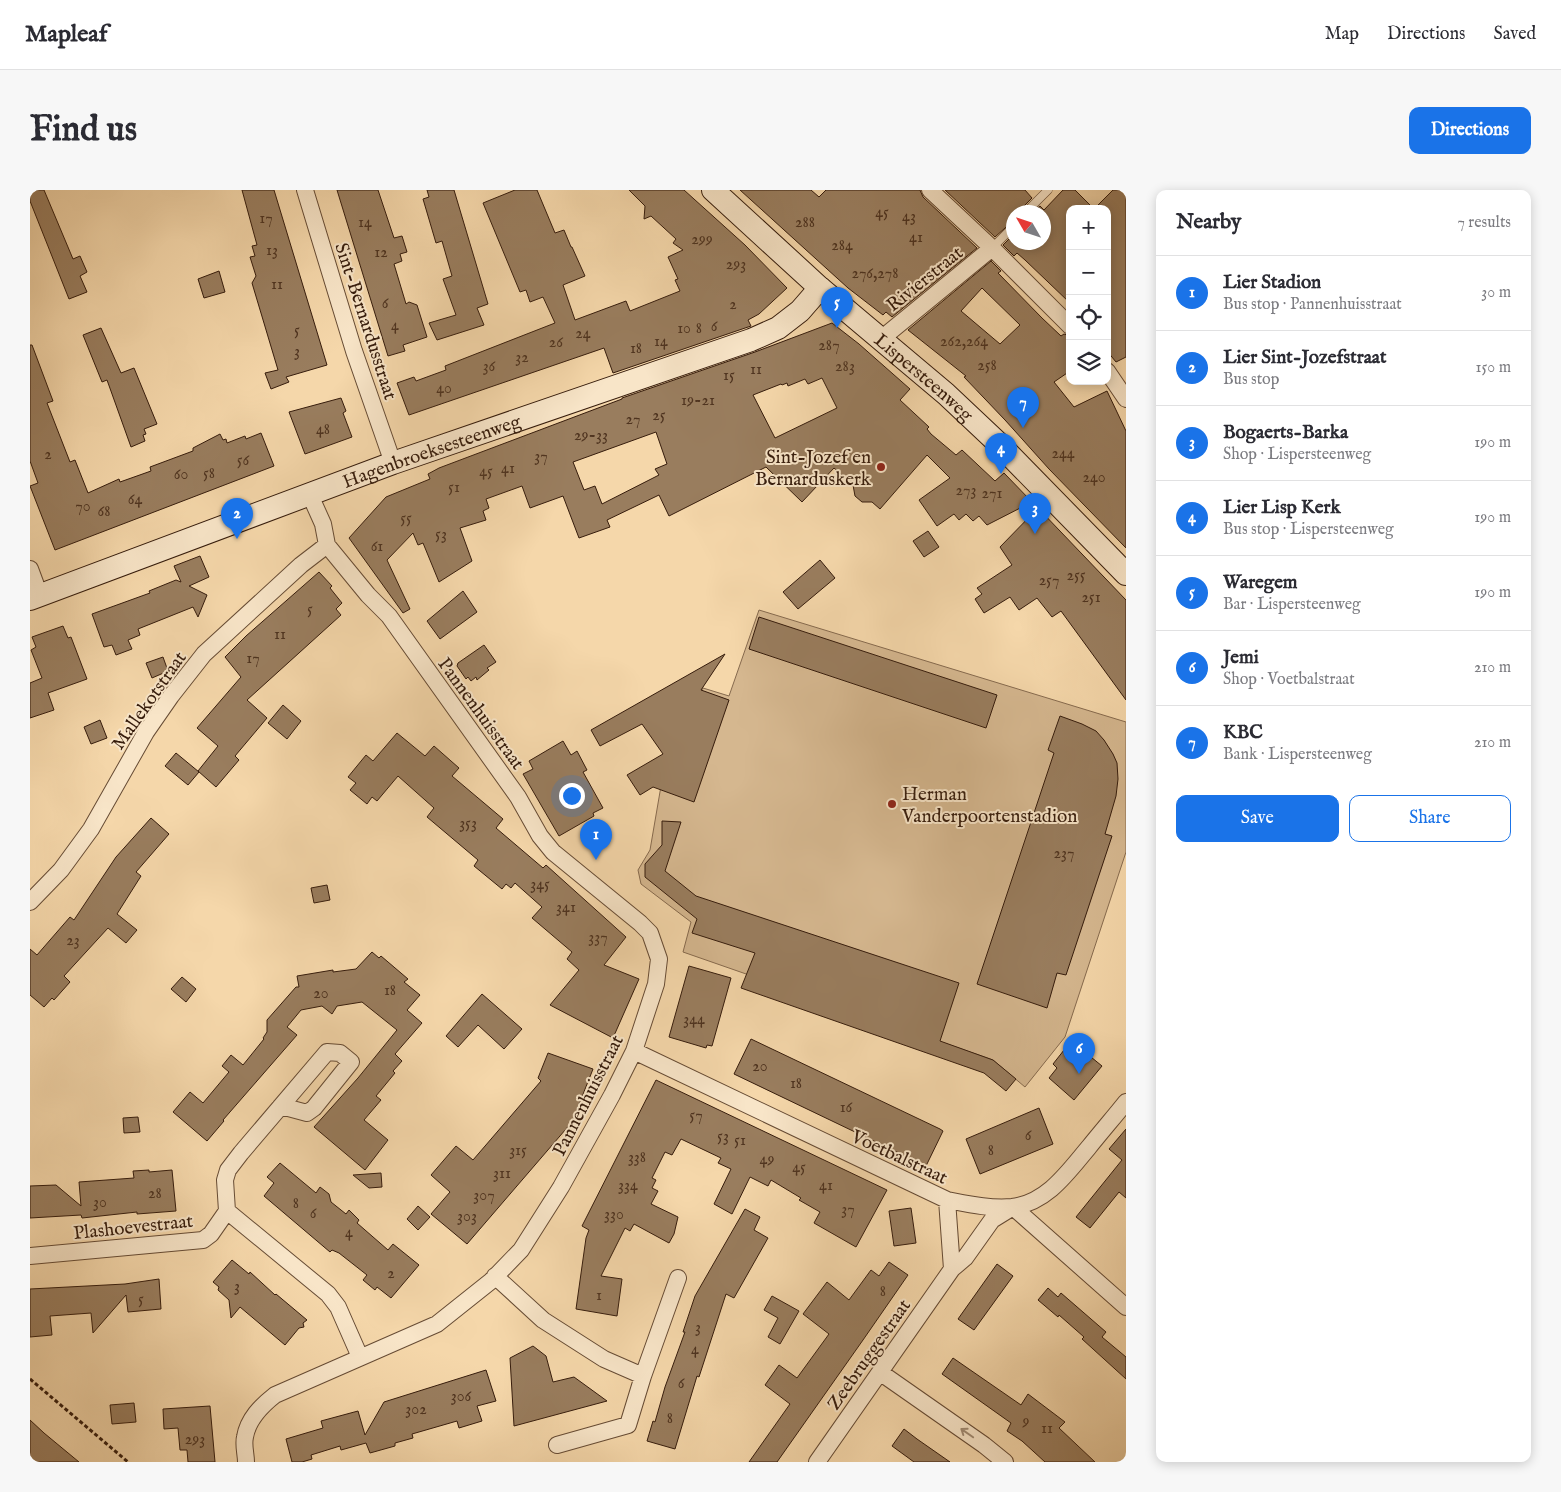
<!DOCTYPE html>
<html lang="en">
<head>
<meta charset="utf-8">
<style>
	:root { --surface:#fff; --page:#f7f7f7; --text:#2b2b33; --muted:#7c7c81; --line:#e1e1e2; --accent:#1a73e8 }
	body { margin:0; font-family:"IM FELL English",serif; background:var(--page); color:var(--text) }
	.controls { position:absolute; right:15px; top:15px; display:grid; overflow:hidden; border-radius:10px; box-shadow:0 2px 12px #0003 }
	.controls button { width:45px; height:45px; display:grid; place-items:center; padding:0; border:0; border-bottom:1px solid var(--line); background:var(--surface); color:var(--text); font:25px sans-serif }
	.compass { position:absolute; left:976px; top:15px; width:45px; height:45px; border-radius:50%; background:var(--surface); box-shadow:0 2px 12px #0003; rotate:309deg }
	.you { position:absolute; left:541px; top:605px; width:18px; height:18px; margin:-12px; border:4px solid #fff; border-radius:50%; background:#1a73e8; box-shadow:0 0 0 8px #1a73e833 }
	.badge { display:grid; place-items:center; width:32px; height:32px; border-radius:50%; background:var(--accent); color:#fff; font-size:16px; font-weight:700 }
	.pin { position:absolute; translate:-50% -41px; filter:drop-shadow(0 1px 2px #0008) }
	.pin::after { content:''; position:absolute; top:26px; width:18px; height:15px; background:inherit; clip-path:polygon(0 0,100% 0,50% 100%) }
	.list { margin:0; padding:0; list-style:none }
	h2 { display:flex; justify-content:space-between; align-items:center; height:65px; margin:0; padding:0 20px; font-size:21px }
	h2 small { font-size:16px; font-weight:400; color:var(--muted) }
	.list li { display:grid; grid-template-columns:32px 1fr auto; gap:15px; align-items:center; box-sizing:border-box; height:75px; padding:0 20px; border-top:1px solid var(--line) }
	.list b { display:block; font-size:19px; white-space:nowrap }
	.list p { margin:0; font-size:16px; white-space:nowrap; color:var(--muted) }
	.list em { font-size:16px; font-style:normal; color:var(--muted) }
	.actions { display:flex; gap:10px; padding:15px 20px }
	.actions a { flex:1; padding:11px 0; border:1px solid var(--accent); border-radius:10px; text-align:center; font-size:18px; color:var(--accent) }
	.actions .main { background:var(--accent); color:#fff }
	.icon { flex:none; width:28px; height:28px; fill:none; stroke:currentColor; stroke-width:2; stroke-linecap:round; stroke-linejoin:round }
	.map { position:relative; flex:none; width:1096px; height:1272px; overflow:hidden; border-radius:10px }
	header { display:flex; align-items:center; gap:30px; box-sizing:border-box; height:70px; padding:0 25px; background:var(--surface); border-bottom:1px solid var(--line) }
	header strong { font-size:24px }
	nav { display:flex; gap:28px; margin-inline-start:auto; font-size:18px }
	.intro { display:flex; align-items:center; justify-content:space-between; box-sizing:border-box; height:120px; padding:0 30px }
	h1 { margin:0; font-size:35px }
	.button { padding:12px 22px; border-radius:10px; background:var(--accent); color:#fff; font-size:18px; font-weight:700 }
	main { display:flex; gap:30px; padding:0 30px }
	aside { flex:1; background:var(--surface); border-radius:10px; box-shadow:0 2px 12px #0003 }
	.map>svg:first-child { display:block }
	.green { fill:#d5b78f; stroke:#866a4e }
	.building { fill:#997d5e; stroke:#361c0c; fill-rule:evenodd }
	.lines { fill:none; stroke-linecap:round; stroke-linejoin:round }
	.lane-casing { stroke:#664b34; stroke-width:9 }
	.street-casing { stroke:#664b34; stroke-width:18 }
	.secondary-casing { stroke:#361c0c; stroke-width:24 }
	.path { stroke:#361c0c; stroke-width:3; stroke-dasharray:4 2.5; stroke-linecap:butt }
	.lane { stroke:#f8e5c8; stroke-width:8 }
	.street { stroke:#f8e5c8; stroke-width:16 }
	.secondary { stroke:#f8e5c8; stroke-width:22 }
	.oneway { stroke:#a18b73 }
	.poi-dot { fill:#8f2418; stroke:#f8e5c8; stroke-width:2 }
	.labels { text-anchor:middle; stroke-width:4; stroke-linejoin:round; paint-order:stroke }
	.number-label { font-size:16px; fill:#4f3420 }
	.street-label { font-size:19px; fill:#361c0c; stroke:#f8e5c8 }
	.poi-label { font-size:19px; fill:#361c0c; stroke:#f8e5c8; text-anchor:end }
</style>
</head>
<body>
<header>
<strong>Mapleaf</strong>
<nav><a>Map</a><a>Directions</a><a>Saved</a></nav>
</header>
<div class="intro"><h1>Find us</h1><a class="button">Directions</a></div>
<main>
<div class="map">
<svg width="1096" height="1272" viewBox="0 0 1096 1272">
	<rect width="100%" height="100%" fill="#f5d7aa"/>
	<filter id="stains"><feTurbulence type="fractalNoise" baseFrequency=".004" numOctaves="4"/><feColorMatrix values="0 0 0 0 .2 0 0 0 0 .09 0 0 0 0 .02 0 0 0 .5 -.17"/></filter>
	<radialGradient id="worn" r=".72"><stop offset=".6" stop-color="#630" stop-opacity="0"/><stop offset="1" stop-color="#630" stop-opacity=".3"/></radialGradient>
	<path class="green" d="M729,420L1096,532V662L1035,847L995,897L963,870L653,762L661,732L611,694L608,680L620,660L636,567L656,528L673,498L699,506Z"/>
	<path class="building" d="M0,0H14L43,69L50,66L57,82L50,86L57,102L39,109L0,11Z
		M212,0H244L297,175L256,187L259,192L241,199L235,183L248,180L222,93L226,86L220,67L225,66L222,56L227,55Z
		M307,0H348L364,48L372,46L377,62L370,64L372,71L364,74L376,114L379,112L387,115L397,147L373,155L375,161L358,166Z
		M397,0H424L458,114L447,118L454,135L407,150L399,133L426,125L413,89L422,86L412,51L406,53L393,9L399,7Z
		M485,0H507L525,43L534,40L541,57H542L555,86L533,95L545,130L596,111L600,121L650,101L645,90L648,89L638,67L653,60L643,53L646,49L621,26L614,29L615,16L599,0H654L715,55L757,98L729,124L718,130L721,136L583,183L574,158L379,225L367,193L384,187L386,191L416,180L415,176L525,133L513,107L500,112L496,100L490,102L453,13Z
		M710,0H781L789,7L796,0H890L893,7L947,58L862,127L856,122L853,125L818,98Z
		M915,0H995L1002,8L992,18L990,22H984V30L965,47Z
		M1033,0H1045L1064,19L1083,0H1096V167L1086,172L1077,161V19H1040V113L995,70L987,63L984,66L973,55L984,44V52H1014V22H1003L1010,16L1014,20Z
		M961,71L971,81L968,83L1012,128L1031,146L1034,144L1040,146V181L1024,192L1044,217L1077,201L1096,241V358L1019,279L975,230L934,187L936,186L878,140ZM952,98L990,135L970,154L931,121Z
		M189,81L195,102L174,108L168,89Z
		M802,133L829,154L880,199L870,210L899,237L897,239L901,244L926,265L932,260L965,291L974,283L1002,312L957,335L949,326L943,331L936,324L929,330L924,324L907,336L889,310L920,288L897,265L850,319L842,312H832L825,306L823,295L804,278L772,312L736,277L639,326L629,305L577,330L580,337L549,348L533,306L500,318L492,296L456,309L459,318L453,321L456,330L430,338L442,371L409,392L393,353L388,355L383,343L357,370L380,419L373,423L319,348L356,307L400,289L398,284L409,278L592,209V208L725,162ZM792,188L807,218L745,248L723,205L751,194L752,195L757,193L758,196L775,189L778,194ZM626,242L637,274L625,279L629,285L572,314L565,296L554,300L543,272Z
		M71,138L91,183L104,178L127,234L114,239L116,244L113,245L115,251L101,257L77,190L72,192L53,145Z
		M0,155H2L23,211L17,213L40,272L45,270L58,303L89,289L90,292L121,281L120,277L163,261V258L190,244L193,250L196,249L197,253L215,246L216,249L231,243L244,276L25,360L0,296L8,293L0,271Z
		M311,208L316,221L313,223L322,247L275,264L259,222Z
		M1008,318L1096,410V510L1031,421L1022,427L1007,408L989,420L980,407L954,423L945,409L952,404L947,398L982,375L970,357Z
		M898,341L909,357L894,367L883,351Z
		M170,366L179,387L159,396L177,405L168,427L163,417L108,439L110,445L98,450L102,459L86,465L82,455L74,457L62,424L120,403L119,401L146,390L151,392L144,376Z
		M790,370L805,388L768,419L753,402Z
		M289,382L302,396L300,398L312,413L306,419L311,425L217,510L237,528L205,566L209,570L186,597L168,581L188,556L167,538L211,487L195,467L216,446Z
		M433,401L447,422L410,449L397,431Z
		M729,427L967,505L956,538L719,459Z
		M33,436L38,448L41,447L57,489L18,503L24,520L0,528V493L12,488L1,460L6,457L2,447Z
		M454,455L466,472L457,478L459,480L447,490L446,487L441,491L438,487L436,489L427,476L428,473Z
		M695,464L671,500L699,510L664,612L623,597L610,605L597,585L633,564L612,534L570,556L561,540Z
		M133,467L138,481L122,488L116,473Z
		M253,515L271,531L257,549L238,533Z
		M1030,526L1052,534L1066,541L1074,550L1083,564L1087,573L1088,589L1086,606L1075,644L1082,646L1036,785L1027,783L1017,818L947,794L1024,563L1018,560Z
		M70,530L77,548L61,554L54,537Z
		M367,543L395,566L404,556L429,578L422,586L473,629L466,638L513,678L516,675L596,747L574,775L609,789L583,848L520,815L549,780L537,769L542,762L502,728L512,717L485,693L481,698L476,694L472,699L444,676L448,670L397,627L404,618L368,586L347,611L342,607L337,614L320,600L326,593L318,587L336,565L343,571Z
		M533,551L541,565L547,561L557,580L553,582L573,618L563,623L564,626L529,646L493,584L503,579L499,571Z
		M146,563L169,582L158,595L135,576Z
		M121,628L139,644L106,682L111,686L87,724L107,740L96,753L78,738L34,786L40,792L24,810L22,808L14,817L0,805V759L7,765L40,727L44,730L86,667Z
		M632,631L651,632L635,681L666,706L929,793L910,851L963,870L986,889L976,901L954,883L711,798L725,763L662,743L667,729L615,687V674L632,655Z
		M297,695L300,710L284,713L281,698Z
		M342,762L349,768L351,766L378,789L374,792L390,805L377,820L392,833L365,864L372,871L363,881L365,883L346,906L351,910L334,930L358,950L335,980L284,937L328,888L367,840L332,812L307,816L302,824L292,816L271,820L257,837L267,845L193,930L194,931L177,951L143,922L160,902L173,913L199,882L192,876L201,865L213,875L234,849L233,848L237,842V830L266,797H269L267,786L303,780V782L326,779Z
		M659,776L701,788L682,856L677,855L676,858L639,847Z
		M152,787L166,799L156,812L141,799Z
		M452,804L492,839L474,859L448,835L428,857L416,846Z
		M721,849L910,939L913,941L896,976L704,884Z
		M1045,854L1072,876L1044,910L1019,888L1027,878L1023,874L1038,855Z
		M518,863L563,879L542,932L437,1054L401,1024L420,1002L401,985L426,956L443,970L511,891L508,888Z
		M626,890L857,1000L826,1057L784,1033L790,1022L769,1010L771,1008L741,990L738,996L720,987L702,1024L684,1014L701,979L688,973L691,968L651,949L642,965L635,962L622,988L626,990L622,998L628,1001L621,1014L648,1027L644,1044L639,1053L604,1034L600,1041L595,1038L571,1086L592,1089L587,1126L546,1119L556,1048L559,1040L552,1036Z
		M1009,918L1023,954L950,984L936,949Z
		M108,927L110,942L94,943L93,928Z
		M1096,939V1008L1089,1002L1060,1038L1046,1027L1092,970L1079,959Z
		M250,973L286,1003L290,997L299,1004L301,1012L316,1024L319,1020L329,1030L327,1033L358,1060L363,1054L389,1075L361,1108L347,1097L345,1100L333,1090L337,1085L309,1063L302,1060L300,1062L234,1006L244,993L237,987Z
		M119,980V982L142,980L146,1021L107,1024V1022L52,1028L51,1025L0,1028V996L26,995L51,1016L49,992L104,988L103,981Z
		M351,983L352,997L339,998L323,985Z
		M388,1016L400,1027L388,1040L377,1029Z
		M881,1018L886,1053L864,1056L859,1021Z
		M715,1019L730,1027L724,1040L738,1048L704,1108L696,1104L669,1187L667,1186L661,1206L645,1259L617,1251L623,1231L625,1232L635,1197L655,1142H653L665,1106Z
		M202,1070L219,1084L220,1082L245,1105L246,1104L277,1130L273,1133L274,1137L269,1138L255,1155L210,1117L201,1128L199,1110L188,1100L189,1097L183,1092Z
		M859,1072L878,1085L833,1150L747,1272H719L760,1214L735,1195L749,1175L767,1188L799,1144L773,1124L797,1092L819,1110L841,1080L849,1086Z
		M967,1074L983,1086L944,1140L928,1129Z
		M129,1089L131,1119L98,1122L96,1105L63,1143L61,1123L20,1126L22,1145L0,1147V1099L95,1094Z
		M1018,1098L1028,1107L1031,1103L1076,1142L1072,1147L1096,1167V1189L1052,1149L1054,1147L1029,1125L1028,1127L1008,1110Z
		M742,1106L769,1121L750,1154L738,1147L748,1128L734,1120Z
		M503,1156L516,1166L523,1192L544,1187L577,1211L484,1236L480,1168Z
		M923,1168L991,1215L998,1204L1035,1232L1029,1238L1065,1272H1015L992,1251L977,1241L981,1233L912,1184Z
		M456,1180L466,1211L447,1216L452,1231L429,1238L427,1231L382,1244L383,1248L365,1253V1256L340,1263L336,1253L311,1260L310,1256L281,1265L282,1269L272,1272H262L256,1249L293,1238L291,1231L328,1221L335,1245L354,1212Z
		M104,1213L106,1232L82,1234L80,1215Z
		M180,1216L185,1272H158L157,1260H150L148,1238L134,1239L133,1219Z
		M0,1230L14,1243L49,1272H0Z
		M874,1239L887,1249L920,1272H884L862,1256Z"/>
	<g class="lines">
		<g class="lane-casing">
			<path id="lane" d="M996,22L1018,0
				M962,58L984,36"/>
		</g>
		<g class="street-casing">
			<path id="street" d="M275,0L324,161L363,273
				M900,0L962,58L1040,136
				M851,149L962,58
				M1077,181L1096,209
				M0,379L10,406
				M0,712L31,680L61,639L116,542L141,506L174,464L271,375L297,355
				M604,861L917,1010C938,1014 960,1019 982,1017C1017,1013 1038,982 1059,957C1071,942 1084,927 1096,912
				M197,1021L298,1104L308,1117L330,1167
				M0,1066L173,1050L181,1044L197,1021L195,990L198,980L211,963L297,862L310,863L321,872L284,918L277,923L251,916
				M922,1079L935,1068L962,1030L983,1017L1096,1117
				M465,1086L513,1130L574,1169L613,1186L648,1088
				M851,1183L954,1255L975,1272
				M527,1255L598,1235L613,1186
				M216,1272C216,1264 213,1255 215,1247C218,1229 231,1216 245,1205L407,1134L461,1091L491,1060L531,997L582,905L604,861L626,794L629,769L620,743L610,733L523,662L510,646L488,607L359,426L338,405L297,355L293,334L280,305
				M787,1272L922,1079L917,1010"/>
		</g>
		<g class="secondary-casing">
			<g id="secondary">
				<path id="s1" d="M683,0L790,98L916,204L968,253L1096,384"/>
				<path id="s2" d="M0,409L363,273L721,150L748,138L770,121L790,98"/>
			</g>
		</g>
		<path class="path" d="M0,1189L98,1272"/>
		<use href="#lane" class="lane"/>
		<use href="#street" class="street"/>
		<use href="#secondary" class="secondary"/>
	</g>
	<defs><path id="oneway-shaft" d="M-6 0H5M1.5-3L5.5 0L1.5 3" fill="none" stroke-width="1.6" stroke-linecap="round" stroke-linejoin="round" transform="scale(1.25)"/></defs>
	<use class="oneway" href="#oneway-shaft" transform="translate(937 1243) rotate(-145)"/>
	<g class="poi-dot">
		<circle cx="851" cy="277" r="5"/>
		<circle cx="862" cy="614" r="5"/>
	</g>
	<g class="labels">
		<g class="number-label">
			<text x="852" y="27">45</text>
			<text x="879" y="31">43</text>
			<text x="236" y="33">17</text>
			<text x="335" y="37">14</text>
			<text x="775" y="37">288</text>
			<text x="886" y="52">41</text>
			<text x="672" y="54">299</text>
			<text x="812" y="60">284</text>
			<text x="242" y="65">13</text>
			<text x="351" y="67">12</text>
			<text x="706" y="79">293</text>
			<text x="845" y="88">276,278</text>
			<text x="247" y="99">11</text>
			<text x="355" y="118">6</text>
			<text x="703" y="119">2</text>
			<text x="365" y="140">4</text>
			<text x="684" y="141">6</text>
			<text x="654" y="143">10</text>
			<text x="669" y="143">8</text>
			<text x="267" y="145">5</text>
			<text x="553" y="148">24</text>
			<text x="631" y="156">14</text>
			<text x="934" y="156">262,264</text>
			<text x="526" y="157">26</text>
			<text x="799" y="160">287</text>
			<text x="606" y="163">18</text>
			<text x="267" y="166">3</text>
			<text x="492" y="172">32</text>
			<text x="957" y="180">258</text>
			<text x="459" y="181">36</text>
			<text x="815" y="181">283</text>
			<text x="726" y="184">11</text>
			<text x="699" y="190">15</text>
			<text x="414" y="203">40</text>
			<text x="668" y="215">19-21</text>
			<text x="629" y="230">25</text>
			<text x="603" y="234">27</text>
			<text x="293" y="244">48</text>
			<text x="561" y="250">29-33</text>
			<text x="1033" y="268">244</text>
			<text x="18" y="269">2</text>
			<text x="511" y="271">37</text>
			<text x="213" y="275">56</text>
			<text x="478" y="283">41</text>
			<text x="456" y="286">45</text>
			<text x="179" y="288">58</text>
			<text x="151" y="289">60</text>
			<text x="1064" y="292">240</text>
			<text x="424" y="302">51</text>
			<text x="936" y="305">273</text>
			<text x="962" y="308">271</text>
			<text x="105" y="314">64</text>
			<text x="53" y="321">70</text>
			<text x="74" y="326">68</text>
			<text x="376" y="333">55</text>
			<text x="411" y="349">53</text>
			<text x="347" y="361">61</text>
			<text x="1046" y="390">255</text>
			<text x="1019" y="395">257</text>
			<text x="1061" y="412">251</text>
			<text x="280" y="424">5</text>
			<text x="250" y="449">11</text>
			<text x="223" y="473">17</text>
			<text x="438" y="638">353</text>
			<text x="1034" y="668">237</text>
			<text x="510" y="699">345</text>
			<text x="536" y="722">341</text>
			<text x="568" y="752">337</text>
			<text x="43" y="755">23</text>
			<text x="360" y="805">18</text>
			<text x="291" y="808">20</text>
			<text x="664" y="834">344</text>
			<text x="730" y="881">20</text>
			<text x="766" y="898">18</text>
			<text x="816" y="922">16</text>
			<text x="666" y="930">57</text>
			<text x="998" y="950">6</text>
			<text x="693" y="951">53</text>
			<text x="710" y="955">51</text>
			<text x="488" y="965">315</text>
			<text x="961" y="965">8</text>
			<text x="607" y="972">338</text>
			<text x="737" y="974">49</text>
			<text x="769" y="982">45</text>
			<text x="472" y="988">311</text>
			<text x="598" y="1000">334</text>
			<text x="796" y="1000">41</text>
			<text x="125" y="1008">28</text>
			<text x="454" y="1010">307</text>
			<text x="70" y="1017">30</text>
			<text x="266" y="1018">8</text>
			<text x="818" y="1024">37</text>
			<text x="283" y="1028">6</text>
			<text x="584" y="1029">330</text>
			<text x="437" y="1031">303</text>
			<text x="319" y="1047">4</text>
			<text x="361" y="1088">2</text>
			<text x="207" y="1101">3</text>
			<text x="853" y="1106">8</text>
			<text x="569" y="1110">1</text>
			<text x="111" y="1114">5</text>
			<text x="668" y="1142">3</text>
			<text x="665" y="1164">4</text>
			<text x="651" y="1198">6</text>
			<text x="431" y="1211">306</text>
			<text x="386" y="1224">302</text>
			<text x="640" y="1233">8</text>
			<text x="996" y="1236">9</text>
			<text x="1017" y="1243">11</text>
			<text x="165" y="1254">293</text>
		</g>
		<g class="street-label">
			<text transform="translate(894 88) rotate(-39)" y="7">Rivierstraat</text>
			<text transform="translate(337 131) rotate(72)" y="7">Sint-Bernardusstraat</text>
			<text dy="7" stroke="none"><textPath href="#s1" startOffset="282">Lispersteenweg</textPath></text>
			<text dy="7" stroke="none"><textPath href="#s2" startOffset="428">Hagenbroeksesteenweg</textPath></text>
			<text transform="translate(118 510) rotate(-55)" y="7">Mallekotstraat</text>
			<text transform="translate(452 523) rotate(54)" y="7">Pannenhuisstraat</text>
			<text transform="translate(557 905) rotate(-63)" y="7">Pannenhuisstraat</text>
			<text transform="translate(870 966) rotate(25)" y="7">Voetbalstraat</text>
			<text transform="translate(103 1036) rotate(-6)" y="7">Plashoevestraat</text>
			<text transform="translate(838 1164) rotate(-55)" y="7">Zeebruggestraat</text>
		</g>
		<g class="poi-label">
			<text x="841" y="273">Sint-Jozef en<tspan x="841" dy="22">Bernarduskerk</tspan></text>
			<text x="872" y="610" text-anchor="start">Herman<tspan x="872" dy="22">Vanderpoortenstadion</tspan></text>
		</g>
	</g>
	<rect width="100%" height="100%" filter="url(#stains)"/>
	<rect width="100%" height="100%" fill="url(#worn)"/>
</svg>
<div class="controls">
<button>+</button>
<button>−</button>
<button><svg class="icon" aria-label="locate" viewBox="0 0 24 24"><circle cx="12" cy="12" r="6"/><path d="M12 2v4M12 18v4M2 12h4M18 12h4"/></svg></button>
<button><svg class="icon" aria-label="layers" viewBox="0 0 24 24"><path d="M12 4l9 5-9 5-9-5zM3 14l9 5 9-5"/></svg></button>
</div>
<svg class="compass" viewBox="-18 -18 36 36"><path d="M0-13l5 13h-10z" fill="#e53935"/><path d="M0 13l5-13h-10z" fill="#7c7c81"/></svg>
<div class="you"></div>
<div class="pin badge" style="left:566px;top:670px">1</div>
<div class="pin badge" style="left:207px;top:349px">2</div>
<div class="pin badge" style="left:1005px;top:344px">3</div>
<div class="pin badge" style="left:971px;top:284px">4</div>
<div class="pin badge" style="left:807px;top:138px">5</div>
<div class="pin badge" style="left:1049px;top:884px">6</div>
<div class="pin badge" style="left:993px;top:238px">7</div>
</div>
<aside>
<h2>Nearby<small>7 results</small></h2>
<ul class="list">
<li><span class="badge">1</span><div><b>Lier Stadion</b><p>Bus stop · Pannenhuisstraat</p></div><em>30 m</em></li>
<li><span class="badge">2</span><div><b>Lier Sint-Jozefstraat</b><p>Bus stop</p></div><em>150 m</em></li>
<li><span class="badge">3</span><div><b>Bogaerts-Barka</b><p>Shop · Lispersteenweg</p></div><em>190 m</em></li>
<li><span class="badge">4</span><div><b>Lier Lisp Kerk</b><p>Bus stop · Lispersteenweg</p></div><em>190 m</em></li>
<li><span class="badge">5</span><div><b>Waregem</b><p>Bar · Lispersteenweg</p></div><em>190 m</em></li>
<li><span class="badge">6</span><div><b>Jemi</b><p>Shop · Voetbalstraat</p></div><em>210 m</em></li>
<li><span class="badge">7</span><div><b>KBC</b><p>Bank · Lispersteenweg</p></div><em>210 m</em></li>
</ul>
<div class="actions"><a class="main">Save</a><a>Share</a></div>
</aside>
</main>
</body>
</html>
